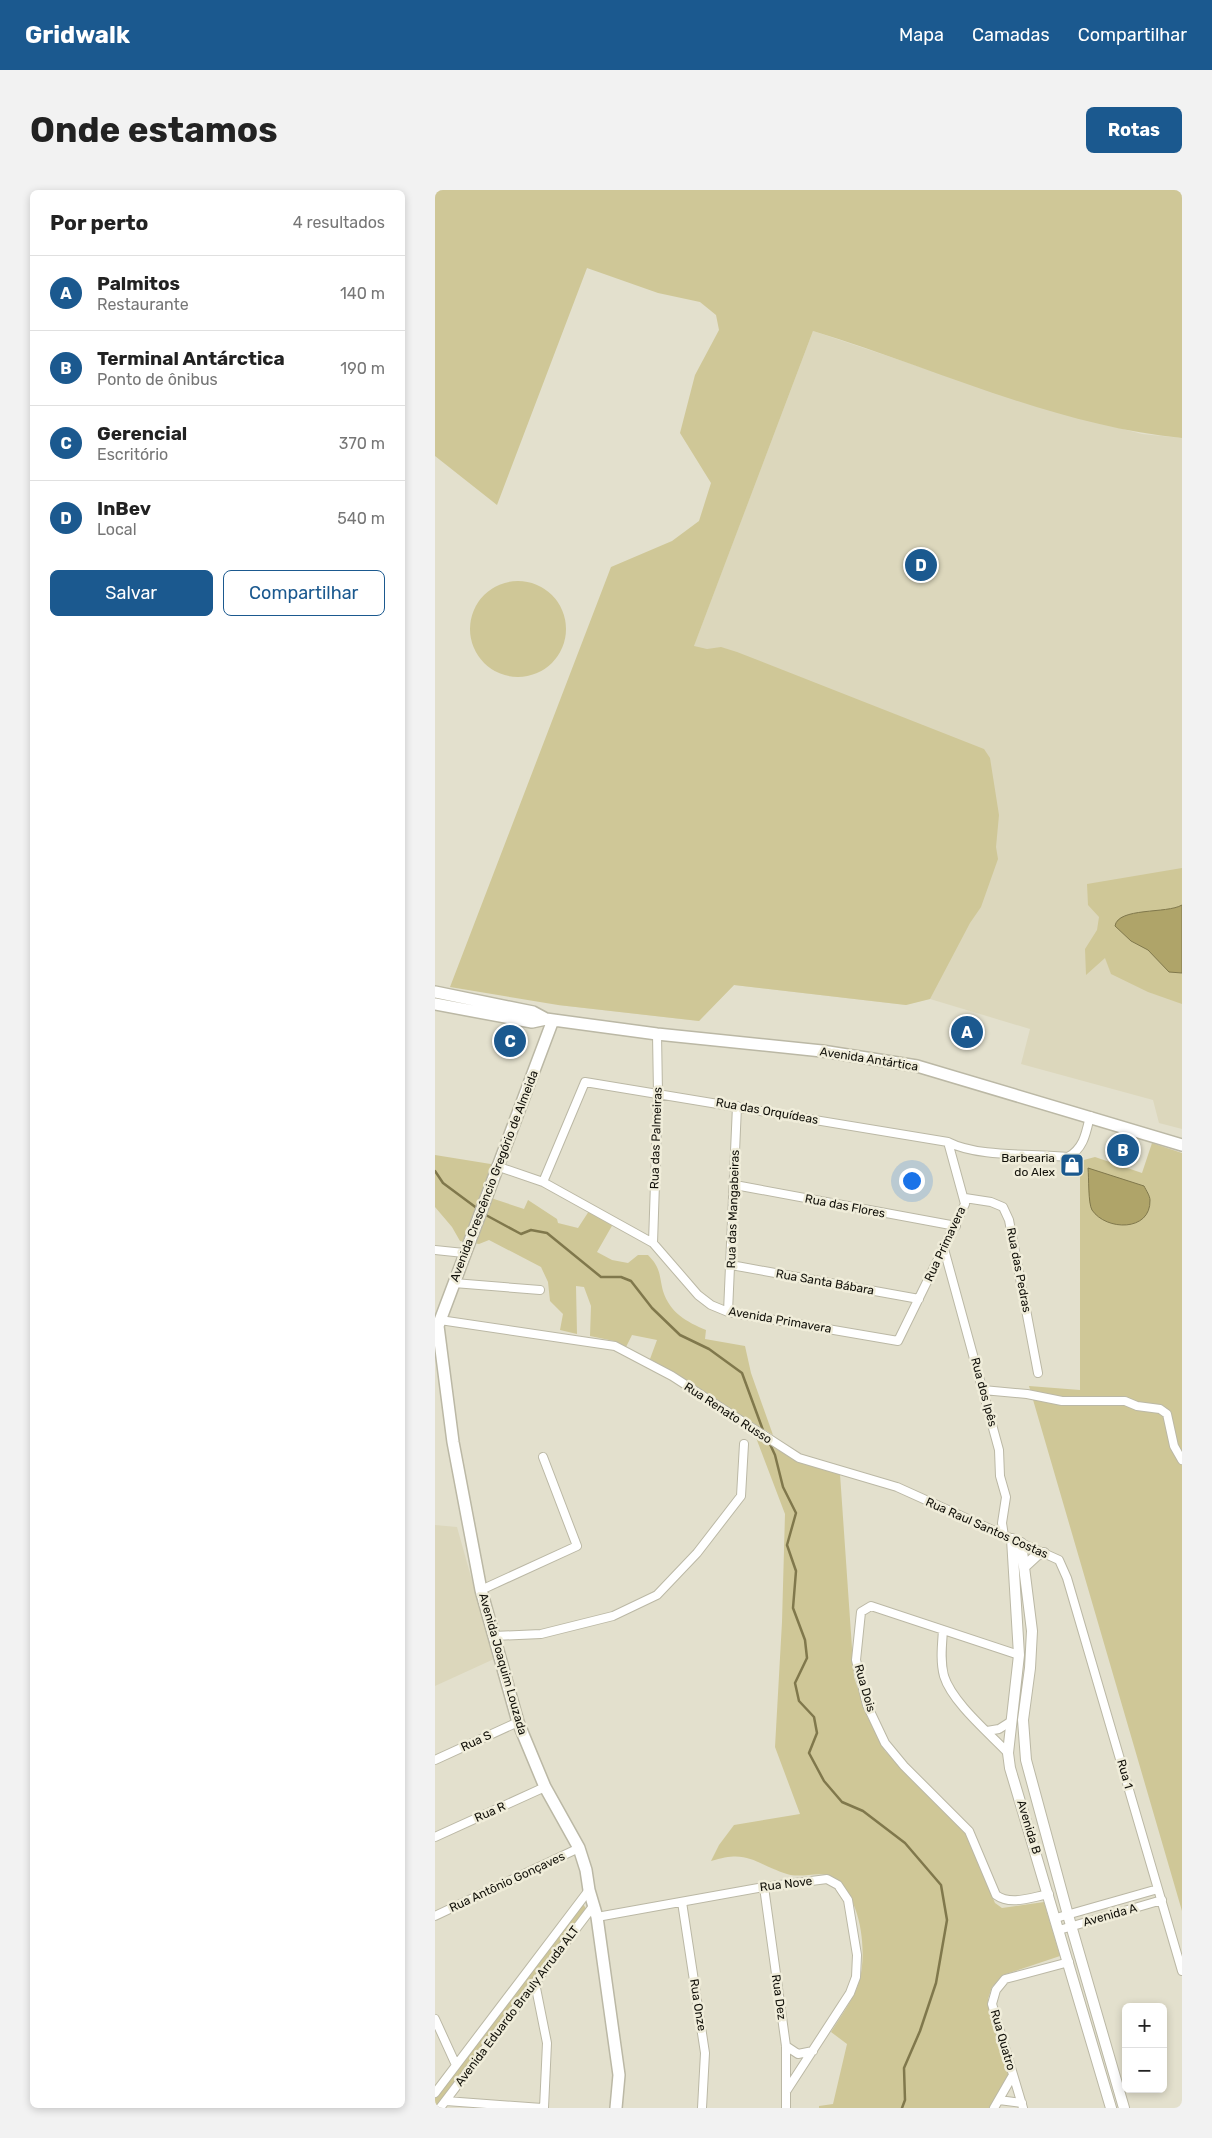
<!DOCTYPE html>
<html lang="pt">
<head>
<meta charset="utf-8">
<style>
	:root { --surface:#fff; --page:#f2f2f2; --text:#222; --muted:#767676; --line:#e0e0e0; --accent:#1b598f }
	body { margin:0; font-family:Rubik,sans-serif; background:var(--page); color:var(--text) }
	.controls { position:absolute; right:15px; bottom:15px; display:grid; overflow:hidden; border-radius:8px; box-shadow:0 2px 8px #0003 }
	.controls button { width:45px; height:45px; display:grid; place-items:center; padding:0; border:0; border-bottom:1px solid var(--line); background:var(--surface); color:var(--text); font:25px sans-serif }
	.you { position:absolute; left:476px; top:990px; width:18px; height:18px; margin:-12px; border:4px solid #fff; border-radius:50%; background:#1a73e8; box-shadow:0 0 0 8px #1a73e833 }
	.badge { display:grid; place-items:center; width:32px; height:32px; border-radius:50%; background:var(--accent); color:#fff; font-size:16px; font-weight:700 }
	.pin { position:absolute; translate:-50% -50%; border:2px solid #fff; box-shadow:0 1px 5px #0006 }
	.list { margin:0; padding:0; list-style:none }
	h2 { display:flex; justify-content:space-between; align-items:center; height:65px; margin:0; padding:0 20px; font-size:21px }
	h2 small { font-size:16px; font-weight:400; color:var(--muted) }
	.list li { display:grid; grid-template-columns:32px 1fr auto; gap:15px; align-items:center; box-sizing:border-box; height:75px; padding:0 20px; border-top:1px solid var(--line) }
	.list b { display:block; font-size:19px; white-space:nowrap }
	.list p { margin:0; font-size:16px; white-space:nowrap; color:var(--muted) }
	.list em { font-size:16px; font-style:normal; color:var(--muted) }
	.actions { display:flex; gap:10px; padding:15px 20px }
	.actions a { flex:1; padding:11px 0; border:1px solid var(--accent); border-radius:8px; text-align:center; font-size:18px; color:var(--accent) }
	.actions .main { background:var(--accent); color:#fff }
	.map { position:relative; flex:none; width:747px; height:1918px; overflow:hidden; border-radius:8px }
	header { display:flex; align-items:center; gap:30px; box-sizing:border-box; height:70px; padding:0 25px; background:var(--accent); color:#fff }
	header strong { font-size:24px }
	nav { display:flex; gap:28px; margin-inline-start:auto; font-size:18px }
	.intro { display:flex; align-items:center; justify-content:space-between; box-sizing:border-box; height:120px; padding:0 30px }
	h1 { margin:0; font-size:35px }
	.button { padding:12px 22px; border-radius:8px; background:var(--accent); color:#fff; font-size:18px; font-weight:700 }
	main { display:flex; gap:30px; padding:0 30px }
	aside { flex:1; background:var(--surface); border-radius:8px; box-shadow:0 2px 8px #0003 }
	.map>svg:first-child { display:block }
	.built { fill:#dcd7bc }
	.green { fill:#cfc797 }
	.water { fill:#afa469; stroke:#80784c }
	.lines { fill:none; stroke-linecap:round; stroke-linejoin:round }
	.stream { stroke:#80784c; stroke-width:2.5 }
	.minor-casing { stroke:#bbb8a5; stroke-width:10 }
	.tertiary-casing { stroke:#bbb8a5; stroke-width:12 }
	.secondary-casing { stroke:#bbb8a5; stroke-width:14 }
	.minor { stroke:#fff; stroke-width:8 }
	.tertiary { stroke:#fff; stroke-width:10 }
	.secondary { stroke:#fff; stroke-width:11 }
	.labels { text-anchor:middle; stroke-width:5; stroke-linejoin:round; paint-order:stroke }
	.street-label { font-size:12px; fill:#111009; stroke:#f0edda }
	.poi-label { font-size:12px; fill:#111009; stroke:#f0edda; text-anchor:end }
</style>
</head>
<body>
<header>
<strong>Gridwalk</strong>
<nav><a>Mapa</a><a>Camadas</a><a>Compartilhar</a></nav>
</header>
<div class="intro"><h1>Onde estamos</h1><a class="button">Rotas</a></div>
<main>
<aside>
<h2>Por perto<small>4 resultados</small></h2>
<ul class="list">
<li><span class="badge">A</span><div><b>Palmitos</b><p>Restaurante</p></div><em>140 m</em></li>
<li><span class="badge">B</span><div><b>Terminal Antárctica</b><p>Ponto de ônibus</p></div><em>190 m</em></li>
<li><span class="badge">C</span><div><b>Gerencial</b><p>Escritório</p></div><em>370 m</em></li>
<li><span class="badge">D</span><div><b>InBev</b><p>Local</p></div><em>540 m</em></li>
</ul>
<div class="actions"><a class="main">Salvar</a><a>Compartilhar</a></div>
</aside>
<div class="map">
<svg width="747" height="1918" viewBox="0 0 747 1918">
	<rect width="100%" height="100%" fill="#e3e0cd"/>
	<path class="built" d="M378,141L608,218L707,244L747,248V939L724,933L718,910L586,874L595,839L495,809L471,815L299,795L264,831L123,815Z
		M0,1335L22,1337L59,1469L0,1496Z"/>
	<path class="green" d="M0,0H747V248C621,236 499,178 378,141L259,456L272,459L286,457L302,462L549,559L555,568L564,625L561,657L563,669L546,717L535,733L495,809L471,815L299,795L264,831L123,815L15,797L176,377L237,351L264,331L276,293L245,243L260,185L284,140L281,125L265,112L223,103L152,78L62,315L0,266Z
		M35 439a48 48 0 1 1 96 0a48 48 0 1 1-96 0Z
		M747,678V814L713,802L676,784L670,768L651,785L650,759L662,740L664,727L653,715L652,694Z
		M717,953L747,963V1721L594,1196L645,1200V971L660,967L707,983Z
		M0,965L68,976L56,1008L89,1019L93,1010L122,1029L123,1033L143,1038L154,1021L178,1034L162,1062L177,1070L193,1073L203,1065H213C226,1078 224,1085 228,1101C235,1123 252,1132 271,1140L270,1149L310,1156L316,1183L338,1245L215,1169L222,1150L197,1145L191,1157L179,1151L155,1146L156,1116L149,1097L141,1096L142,1144L125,1140L128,1124L115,1111L113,1092L106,1077L54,1050L44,1054L25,1051L17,1037L0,1017Z
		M320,1245L359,1270L405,1284L419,1487L432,1526L450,1561L530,1642L560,1713L567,1718L609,1712L625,1766L568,1785L557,1797L553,1809L574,1883L556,1918H384V1916L398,1914L412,1854L396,1842C405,1827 419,1809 424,1792C433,1762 426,1704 397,1687C385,1680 366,1689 352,1684C318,1673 314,1659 276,1671L284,1655L299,1635L365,1624L340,1557L347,1432L350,1324Z
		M148,1714L152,1720L0,1918V1906Z"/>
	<path class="water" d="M747,715V783L734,782L713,760L696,751L680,736C683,717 732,724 747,715Z
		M653,978L709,996C711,1000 715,1006 715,1010C716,1042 671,1041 657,1020C653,1013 654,988 653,978Z"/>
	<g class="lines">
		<path class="stream" d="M0,981L8,993L43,1019
			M49,1024L86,1044L96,1040L112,1043L166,1087H186L196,1091L217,1118L245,1145L274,1159L307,1183L329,1243
			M334,1252L340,1265L348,1297L361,1323L352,1355L361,1381L358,1418L370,1450L372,1468L360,1493L364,1511L379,1527L382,1543L374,1563L389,1591L407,1612L428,1621L470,1653L506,1695L512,1730L501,1793L485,1841L469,1878L470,1910L467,1918"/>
		<g class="minor-casing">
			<path id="minor" d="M61,976L108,992L218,1053L263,1105L276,1115L293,1122L463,1151L530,1014L513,952
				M108,992L150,892L513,952C544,968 598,963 633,967C649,958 651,943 655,926
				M300,995L521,1036
				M530,1008L556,1012L568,1017L574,1030L603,1183
				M218,1053L223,903L222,844
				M509,1059L564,1260L565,1286L571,1307L567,1333L569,1346
				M0,1060L29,1063
				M296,1075L484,1109
				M19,1093L105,1100
				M293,1122L302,916
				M5,1130L180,1156L237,1186L364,1268L462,1297L624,1370L632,1388L747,1781
				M548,1200L592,1204L627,1211H690L702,1216L725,1219L732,1224L739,1256L747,1270
				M46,1400L142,1356L108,1267
				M508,1440C507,1455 505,1471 509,1486C517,1512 554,1543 573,1563
				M59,1446L106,1444L178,1426L222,1405L262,1363L306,1306L309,1254
				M584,1465L436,1416L426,1422L421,1470L432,1515L450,1553L469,1576L534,1641L561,1705C576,1716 597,1707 614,1704
				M552,1541L564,1539L575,1532
				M0,1570L83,1532
				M0,1647L110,1597
				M329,1697L351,1856V1918
				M247,1712L270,1863L267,1918
				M0,1726L144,1658
				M162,1727L329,1697L392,1689L403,1695L413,1710L422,1765L421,1787L415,1803L352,1900
				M621,1728L723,1699
				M624,1740L727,1710
				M100,1793L112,1853L109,1918
				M0,1829L21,1875
				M351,1856L363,1864L378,1861
				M0,1903L154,1700
				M564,1910L587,1913
				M11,1911L107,1918
				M5,1918L159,1715
				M559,1918L578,1885
				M588,1918L557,1814L561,1800L570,1789L634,1772"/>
		</g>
		<g class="tertiary-casing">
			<path id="tertiary" d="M577,1349L584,1465L573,1563L575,1578L676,1918
				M586,1353L597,1441L595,1478L588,1530L591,1570L633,1725L689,1918
				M589,1377L602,1365L609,1363"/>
		</g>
		<g class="secondary-casing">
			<path id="secondary" d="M0,802L98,822L111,829
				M0,814L97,832L111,829L222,844L387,861L482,876L747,955
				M118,830L3,1136L18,1252L46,1400L83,1532L110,1597L144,1658L151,1680L154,1700L162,1727L184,1885L181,1918"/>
		</g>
		<use href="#minor" class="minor"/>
		<use href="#tertiary" class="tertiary"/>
		<use href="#secondary" class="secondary"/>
	</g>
	<defs>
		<g id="shop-square" transform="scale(1.25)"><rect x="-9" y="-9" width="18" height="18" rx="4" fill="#1b598f" stroke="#f0edda"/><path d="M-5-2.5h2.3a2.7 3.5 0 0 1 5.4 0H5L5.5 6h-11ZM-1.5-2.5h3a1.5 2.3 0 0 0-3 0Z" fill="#fff"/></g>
	</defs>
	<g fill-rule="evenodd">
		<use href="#shop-square" x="637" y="975"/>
	</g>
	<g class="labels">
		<g class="street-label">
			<text transform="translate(434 869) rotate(9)" y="4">Avenida Antártica</text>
			<text transform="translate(332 921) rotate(10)" y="4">Rua das Orquídeas</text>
			<text transform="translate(221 948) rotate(-88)" y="4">Rua das Palmeiras</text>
			<text transform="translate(59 986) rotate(-69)" y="4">Avenida Crescêncio Gregório de Almeida</text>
			<text transform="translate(410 1016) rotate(11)" y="4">Rua das Flores</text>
			<text transform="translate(298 1019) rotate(-88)" y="4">Rua das Mangabeiras</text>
			<text transform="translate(510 1054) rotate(-65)" y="4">Rua Primavera</text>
			<text transform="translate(584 1080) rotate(79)" y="4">Rua das Pedras</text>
			<text transform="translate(390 1092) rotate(10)" y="4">Rua Santa Bábara</text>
			<text transform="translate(345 1130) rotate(10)" y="4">Avenida Primavera</text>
			<text transform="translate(549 1202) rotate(75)" y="4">Rua dos Ipês</text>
			<text transform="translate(293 1223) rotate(33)" y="4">Rua Renato Russo</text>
			<text transform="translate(552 1338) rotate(24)" y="4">Rua Raul Santos Costas</text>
			<text transform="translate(68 1474) rotate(74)" y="4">Avenida Joaquim Louzada</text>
			<text transform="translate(430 1498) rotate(74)" y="4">Rua Dois</text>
			<text transform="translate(41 1551) rotate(-25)" y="4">Rua S</text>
			<text transform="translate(690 1584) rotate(74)" y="4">Rua 1</text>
			<text transform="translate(55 1622) rotate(-24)" y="4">Rua R</text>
			<text transform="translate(594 1637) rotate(73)" y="4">Avenida B</text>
			<text transform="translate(72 1692) rotate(-25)" y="4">Rua Antônio Gonçaves</text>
			<text transform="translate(351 1694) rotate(-7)" y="4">Rua Nove</text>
			<text transform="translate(675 1725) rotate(-16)" y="4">Avenida A</text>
			<text transform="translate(344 1807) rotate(82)" y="4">Rua Dez</text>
			<text transform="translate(263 1815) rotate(81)" y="4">Rua Onze</text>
			<text transform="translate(82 1816) rotate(-53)" y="4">Avenida Eduardo Brauly Arruda ALT</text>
			<text transform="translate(568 1850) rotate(74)" y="4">Rua Quatro</text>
		</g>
		<g class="poi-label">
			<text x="620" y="972">Barbearia<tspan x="620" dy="14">do Alex</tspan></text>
		</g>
	</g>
</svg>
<div class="controls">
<button>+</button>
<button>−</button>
</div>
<div class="you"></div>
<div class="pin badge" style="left:532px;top:842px">A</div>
<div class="pin badge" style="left:688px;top:960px">B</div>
<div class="pin badge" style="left:75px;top:851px">C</div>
<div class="pin badge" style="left:486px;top:375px">D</div>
</div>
</main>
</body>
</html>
